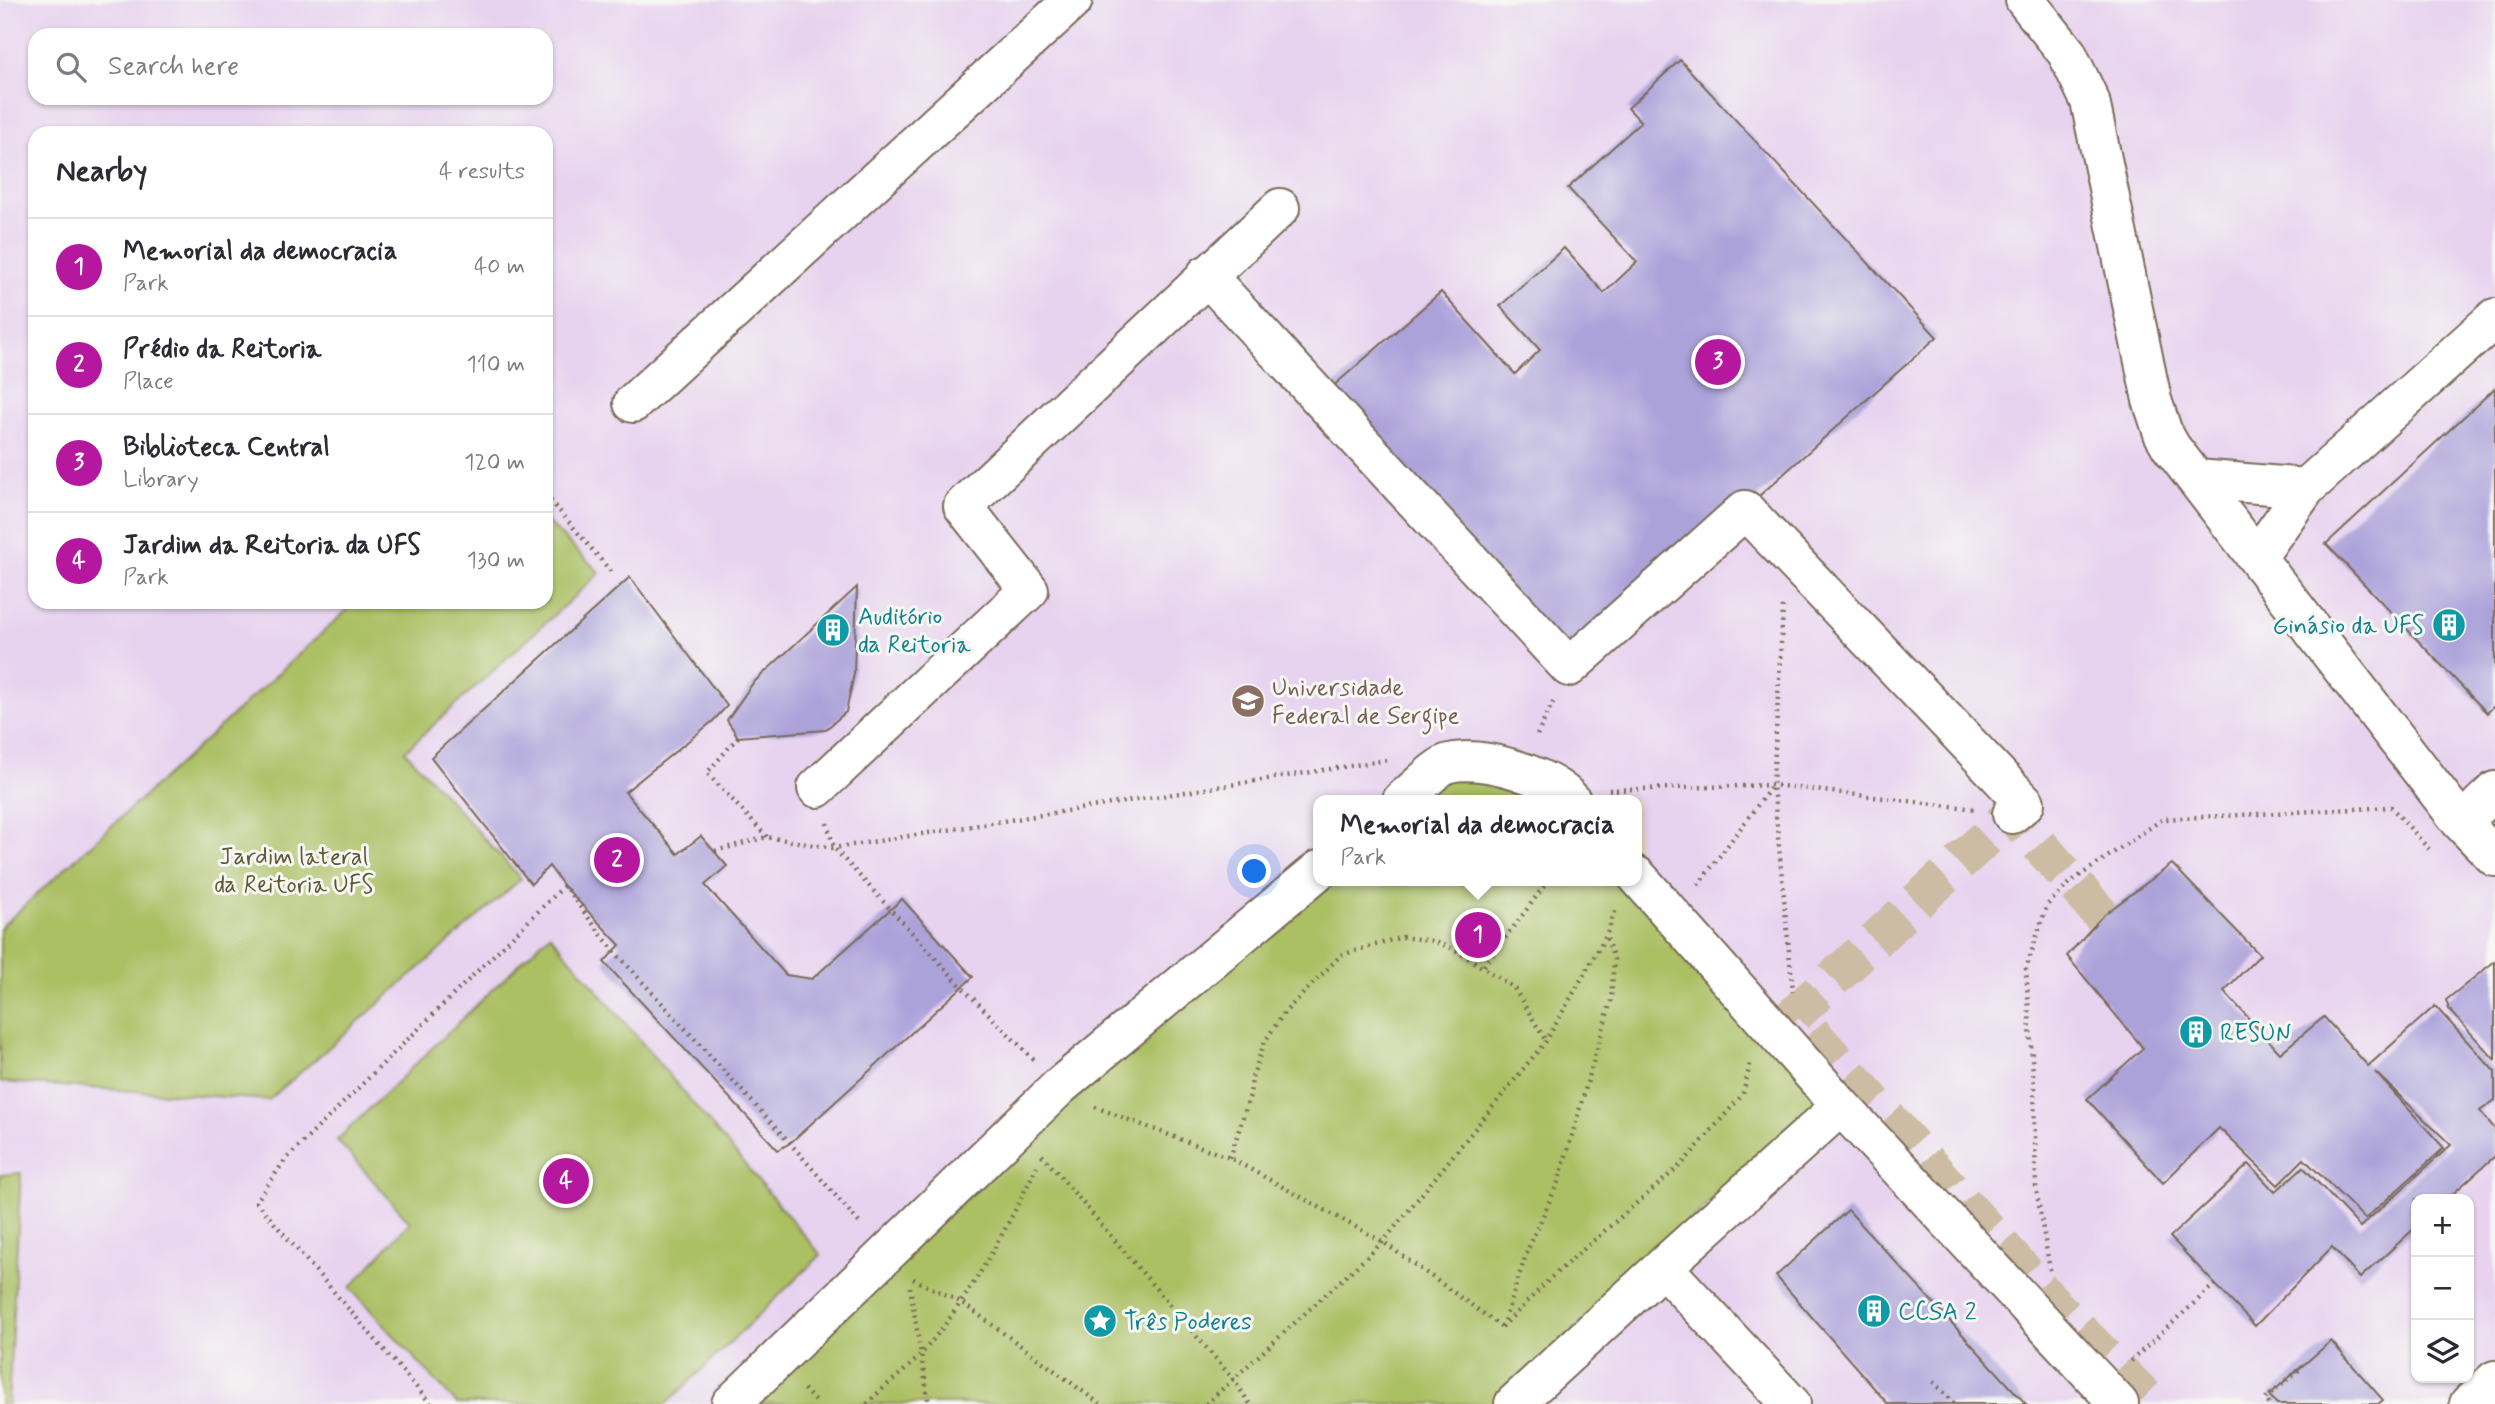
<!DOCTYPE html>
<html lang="en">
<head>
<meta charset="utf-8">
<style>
	:root { --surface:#fff; --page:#f2f2f3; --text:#2b2b33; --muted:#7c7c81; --line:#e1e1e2; --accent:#b5179e }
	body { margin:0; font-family:Mynerve,sans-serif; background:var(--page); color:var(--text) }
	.controls { position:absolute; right:21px; bottom:21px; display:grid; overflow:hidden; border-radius:14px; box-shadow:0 2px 5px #0004 }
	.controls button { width:63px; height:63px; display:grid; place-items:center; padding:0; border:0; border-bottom:2px solid var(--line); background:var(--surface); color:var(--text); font:35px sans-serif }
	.you { position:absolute; left:1255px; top:872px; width:24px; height:24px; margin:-18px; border:5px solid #fff; border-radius:50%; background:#1a73e8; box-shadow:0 0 0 10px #1a73e833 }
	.badge { display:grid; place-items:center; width:46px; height:46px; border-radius:50%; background:var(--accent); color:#fff; font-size:23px; font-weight:700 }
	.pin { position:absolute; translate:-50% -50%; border:4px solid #fff; box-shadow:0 2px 7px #0006 }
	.popup { position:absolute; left:1313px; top:795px; width:329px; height:91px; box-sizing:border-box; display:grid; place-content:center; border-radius:14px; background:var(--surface); filter:drop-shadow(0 2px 5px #0005); font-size:23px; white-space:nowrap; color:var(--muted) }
	.popup b { font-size:26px; color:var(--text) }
	.popup::after { content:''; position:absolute; left:50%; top:100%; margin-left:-14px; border:14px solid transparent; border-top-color:var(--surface) }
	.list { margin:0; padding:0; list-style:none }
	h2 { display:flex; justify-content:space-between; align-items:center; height:91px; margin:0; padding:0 28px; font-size:30px }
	h2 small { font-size:23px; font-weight:400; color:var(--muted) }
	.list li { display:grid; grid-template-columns:46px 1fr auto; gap:21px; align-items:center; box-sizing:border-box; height:98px; padding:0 28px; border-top:2px solid var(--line) }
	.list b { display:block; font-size:26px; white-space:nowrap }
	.list p { margin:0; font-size:23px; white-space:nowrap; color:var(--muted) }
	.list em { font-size:23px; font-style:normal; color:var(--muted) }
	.icon { flex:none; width:38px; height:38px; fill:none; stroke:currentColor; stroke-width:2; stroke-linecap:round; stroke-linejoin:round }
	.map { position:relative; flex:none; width:2495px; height:1404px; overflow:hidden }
	.search { position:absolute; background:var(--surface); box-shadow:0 2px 5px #0004; left:28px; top:28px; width:525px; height:77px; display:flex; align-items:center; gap:18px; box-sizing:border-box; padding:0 24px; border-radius:21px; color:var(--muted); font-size:26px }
	.panel { position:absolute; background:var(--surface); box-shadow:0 2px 5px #0004; left:28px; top:126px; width:525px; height:483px; border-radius:21px }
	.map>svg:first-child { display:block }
	.built { fill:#e7d2ef; fill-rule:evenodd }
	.green { fill:#abbf64; stroke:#737441; stroke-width:2 }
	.building { fill:#aca2da }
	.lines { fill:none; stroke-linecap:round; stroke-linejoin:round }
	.minor-tunnel { stroke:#ccbca3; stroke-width:38; stroke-dasharray:38 19; stroke-linecap:butt }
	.minor-casing { stroke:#7a6a58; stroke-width:42 }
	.path { stroke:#7a6a58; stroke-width:4.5; stroke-dasharray:2 5; stroke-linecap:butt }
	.minor { stroke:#fff; stroke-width:38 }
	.labels { text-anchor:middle; stroke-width:6; stroke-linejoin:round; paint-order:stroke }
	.culture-label { font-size:24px; fill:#0d838f; stroke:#f6f6f2; text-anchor:start }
	.education-label { font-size:24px; fill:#785e54; stroke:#f6f6f2; text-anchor:start }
	.park-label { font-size:24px; fill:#5d5733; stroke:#f6f6f2 }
</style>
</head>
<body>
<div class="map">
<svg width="2495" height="1404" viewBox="0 0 2495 1404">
	<rect width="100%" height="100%" fill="#f6f6f2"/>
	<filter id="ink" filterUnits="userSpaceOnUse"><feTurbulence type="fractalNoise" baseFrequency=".0143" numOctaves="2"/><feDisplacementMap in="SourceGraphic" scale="14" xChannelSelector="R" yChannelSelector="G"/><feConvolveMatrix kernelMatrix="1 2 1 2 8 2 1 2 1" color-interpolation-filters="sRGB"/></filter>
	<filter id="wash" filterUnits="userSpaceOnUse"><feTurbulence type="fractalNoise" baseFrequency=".00686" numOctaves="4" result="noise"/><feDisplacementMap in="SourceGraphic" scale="28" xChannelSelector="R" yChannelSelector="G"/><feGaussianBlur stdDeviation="1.57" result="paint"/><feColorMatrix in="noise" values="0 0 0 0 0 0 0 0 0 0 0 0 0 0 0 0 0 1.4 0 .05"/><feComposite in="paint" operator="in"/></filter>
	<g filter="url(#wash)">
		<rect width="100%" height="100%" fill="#f0e1c4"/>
		<path class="built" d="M0,0H2495V1404H0ZM35,35H546V98H35ZM35,133H546V602H35ZM1319,800H1637V881H1319ZM2416,1199H2469V1378H2416Z"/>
		<path class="green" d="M546,521L600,573L405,751L521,879L269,1100L0,1082V928L356,602H546Z
			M1456,749L1571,800H1400Z
			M1637,868L1844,1078L1494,1404H741L1319,875V881H1637Z
			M550,934L821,1255L666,1404H457L350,1288L410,1222L337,1140Z
			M21,1173L8,1404H0V1175Z"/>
		<g id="blocks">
			<path class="building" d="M1680,60L1937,337L1571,664L1323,395L1441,292L1515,374L1540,350L1500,306L1564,248L1604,293L1637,262L1568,188L1641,122L1628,108Z
				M2495,388V705L2487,713L2326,544Z
				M630,577L727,706L713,721L625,792L678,854L701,836L727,866L705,885L786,975L812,979L902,899L973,977L790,1143L778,1150L604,962L620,945L564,886L549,866L531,884L431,757Z
				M857,587L854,674L846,712L825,730L738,737L727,720L753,683Z
				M2172,864L2260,955L2224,991L2280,1053L2324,1017L2368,1066L2435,1006L2495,1072V1100L2480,1111L2495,1129V1156L2447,1199H2416V1227L2360,1278L2332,1247L2255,1326L2170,1237L2249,1164L2275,1192L2303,1167L2360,1227L2451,1145L2375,1072L2444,1148L2365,1219L2304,1159L2278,1185L2219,1128L2163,1183L2087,1099L2143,1048L2067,956L2102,916Z
				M2495,961V1060L2449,1009L2446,1000Z
				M1848,1210L1972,1345L2026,1404H1888L1776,1276Z
				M2331,1341L2383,1400L2378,1404H2277L2269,1395Z"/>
		</g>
	</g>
	<g filter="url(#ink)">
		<use href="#blocks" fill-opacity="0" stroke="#7a6a58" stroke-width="2"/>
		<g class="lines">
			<path class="minor-tunnel" d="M2102,916L2012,814L1795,1014L2055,1306L2152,1404"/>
			<g class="minor-casing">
				<path id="minor" d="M2025,0L2067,53L2090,101L2152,400L2163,433L2171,447L2460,821L2495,857
					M1206,275L1569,667L1745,510L2025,803L2012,814
					M633,403L1073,0
					M2197,479L2306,488
					M2257,557L2306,488L2495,318
					M817,788L1029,590L963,506L1280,208
					M1402,800C1413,792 1437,766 1449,763C1482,755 1548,775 1571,800
					M2480,805L2495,791
					M1637,876L1841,1106L2119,1404
					M1675,1280L1791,1404
					M731,1404L1060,1086L1319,870
					M1514,1404L1667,1263L1841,1106
					M2469,1404L2495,1380"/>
			</g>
			<path class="path" d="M546,495L612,573
				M1783,607L1773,785L1793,992
				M1537,735L1553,702
				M738,737L707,773L767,837
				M1609,790L1773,785L1976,809
				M827,823L834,848L963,988L1034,1060
				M715,851L767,837L834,848L1387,760
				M1698,885L1772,786
				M1484,966L1548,881
				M1095,1107L1230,1158L1383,1242L1502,1327
				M1042,1155L1233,1379L1250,1404
				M1230,1158L1250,1095L1252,1078L1265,1041L1284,1013L1341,955L1402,937L1432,941L1456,950L1514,988L1546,1041
				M2050,1270L2036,1188L2034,1088L2026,969L2047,905L2072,881L2163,819L2391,807L2429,849
				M913,1279L961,1302L1100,1404
				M910,1287L929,1404
				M1502,1327L1528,1249L1559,1180L1611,1001L1614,959L1606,936
				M1502,1327L1555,1274L1683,1163L1743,1094L1750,1064
				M2131,1361L2215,1284
				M1933,1382L1955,1404
				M804,1389L817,1404
				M431,1404L256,1202L285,1160L564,886L614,951L790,1143L862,1226
				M867,1404C884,1385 906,1372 922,1353C971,1296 1005,1232 1037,1166
				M1206,1404L1383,1242L1546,1041L1606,936L1616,909
				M2269,1404L2265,1399L2300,1369"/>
			<use href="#minor" class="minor"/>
		</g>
	</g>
	<defs>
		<g id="building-disc" transform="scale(1.75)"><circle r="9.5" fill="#0f9aa8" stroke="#f6f6f2"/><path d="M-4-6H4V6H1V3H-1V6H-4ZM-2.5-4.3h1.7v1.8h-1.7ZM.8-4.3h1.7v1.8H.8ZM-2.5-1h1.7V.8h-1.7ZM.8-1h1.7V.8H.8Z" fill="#fff"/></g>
		<g id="university-disc" transform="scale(1.75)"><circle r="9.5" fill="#8d6e63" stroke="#f6f6f2"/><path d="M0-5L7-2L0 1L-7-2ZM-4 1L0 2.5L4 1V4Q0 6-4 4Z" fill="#fff"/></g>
		<g id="sight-disc" transform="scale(1.75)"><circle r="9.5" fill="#0f9aa8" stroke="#f6f6f2"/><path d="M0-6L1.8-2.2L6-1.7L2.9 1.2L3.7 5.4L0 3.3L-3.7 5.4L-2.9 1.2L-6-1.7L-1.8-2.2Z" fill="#fff"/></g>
	</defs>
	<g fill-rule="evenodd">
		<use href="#building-disc" x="2449" y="625"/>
		<use href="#building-disc" x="833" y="630"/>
		<use href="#university-disc" x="1248" y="701"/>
		<use href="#building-disc" x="2196" y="1032"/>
		<use href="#building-disc" x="1874" y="1311"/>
		<use href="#sight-disc" x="1100" y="1321"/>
	</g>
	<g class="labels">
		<g class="culture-label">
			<text x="858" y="624">Auditório<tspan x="858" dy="28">da Reitoria</tspan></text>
			<text x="2424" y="633" text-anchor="end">Ginásio da UFS</text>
			<text x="2220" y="1040">RESUN</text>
			<text x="1898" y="1319">CCSA 2</text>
			<text x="1124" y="1329">Três Poderes</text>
		</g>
		<g class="education-label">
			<text x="1272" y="695">Universidade<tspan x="1272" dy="28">Federal de Sergipe</tspan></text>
		</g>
		<g class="park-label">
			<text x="294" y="864">Jardim lateral<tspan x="294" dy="28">da Reitoria UFS</tspan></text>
		</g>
	</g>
</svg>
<div class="controls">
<button>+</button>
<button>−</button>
<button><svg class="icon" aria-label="layers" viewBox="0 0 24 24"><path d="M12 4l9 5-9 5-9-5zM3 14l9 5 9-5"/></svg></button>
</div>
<div class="you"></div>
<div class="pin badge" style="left:1478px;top:935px">1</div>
<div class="popup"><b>Memorial da democracia</b>Park</div>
<div class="pin badge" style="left:617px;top:860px">2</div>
<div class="pin badge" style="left:1718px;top:362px">3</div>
<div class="pin badge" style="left:566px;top:1181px">4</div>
<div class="search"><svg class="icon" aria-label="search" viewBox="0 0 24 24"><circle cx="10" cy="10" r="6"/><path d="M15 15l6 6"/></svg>Search here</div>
<section class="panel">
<h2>Nearby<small>4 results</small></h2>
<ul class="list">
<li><span class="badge">1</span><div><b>Memorial da democracia</b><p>Park</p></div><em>40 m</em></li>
<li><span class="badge">2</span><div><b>Prédio da Reitoria</b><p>Place</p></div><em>110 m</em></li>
<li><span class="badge">3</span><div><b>Biblioteca Central</b><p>Library</p></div><em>120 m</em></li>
<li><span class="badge">4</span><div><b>Jardim da Reitoria da UFS</b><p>Park</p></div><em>130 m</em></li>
</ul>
</section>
</div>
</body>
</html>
